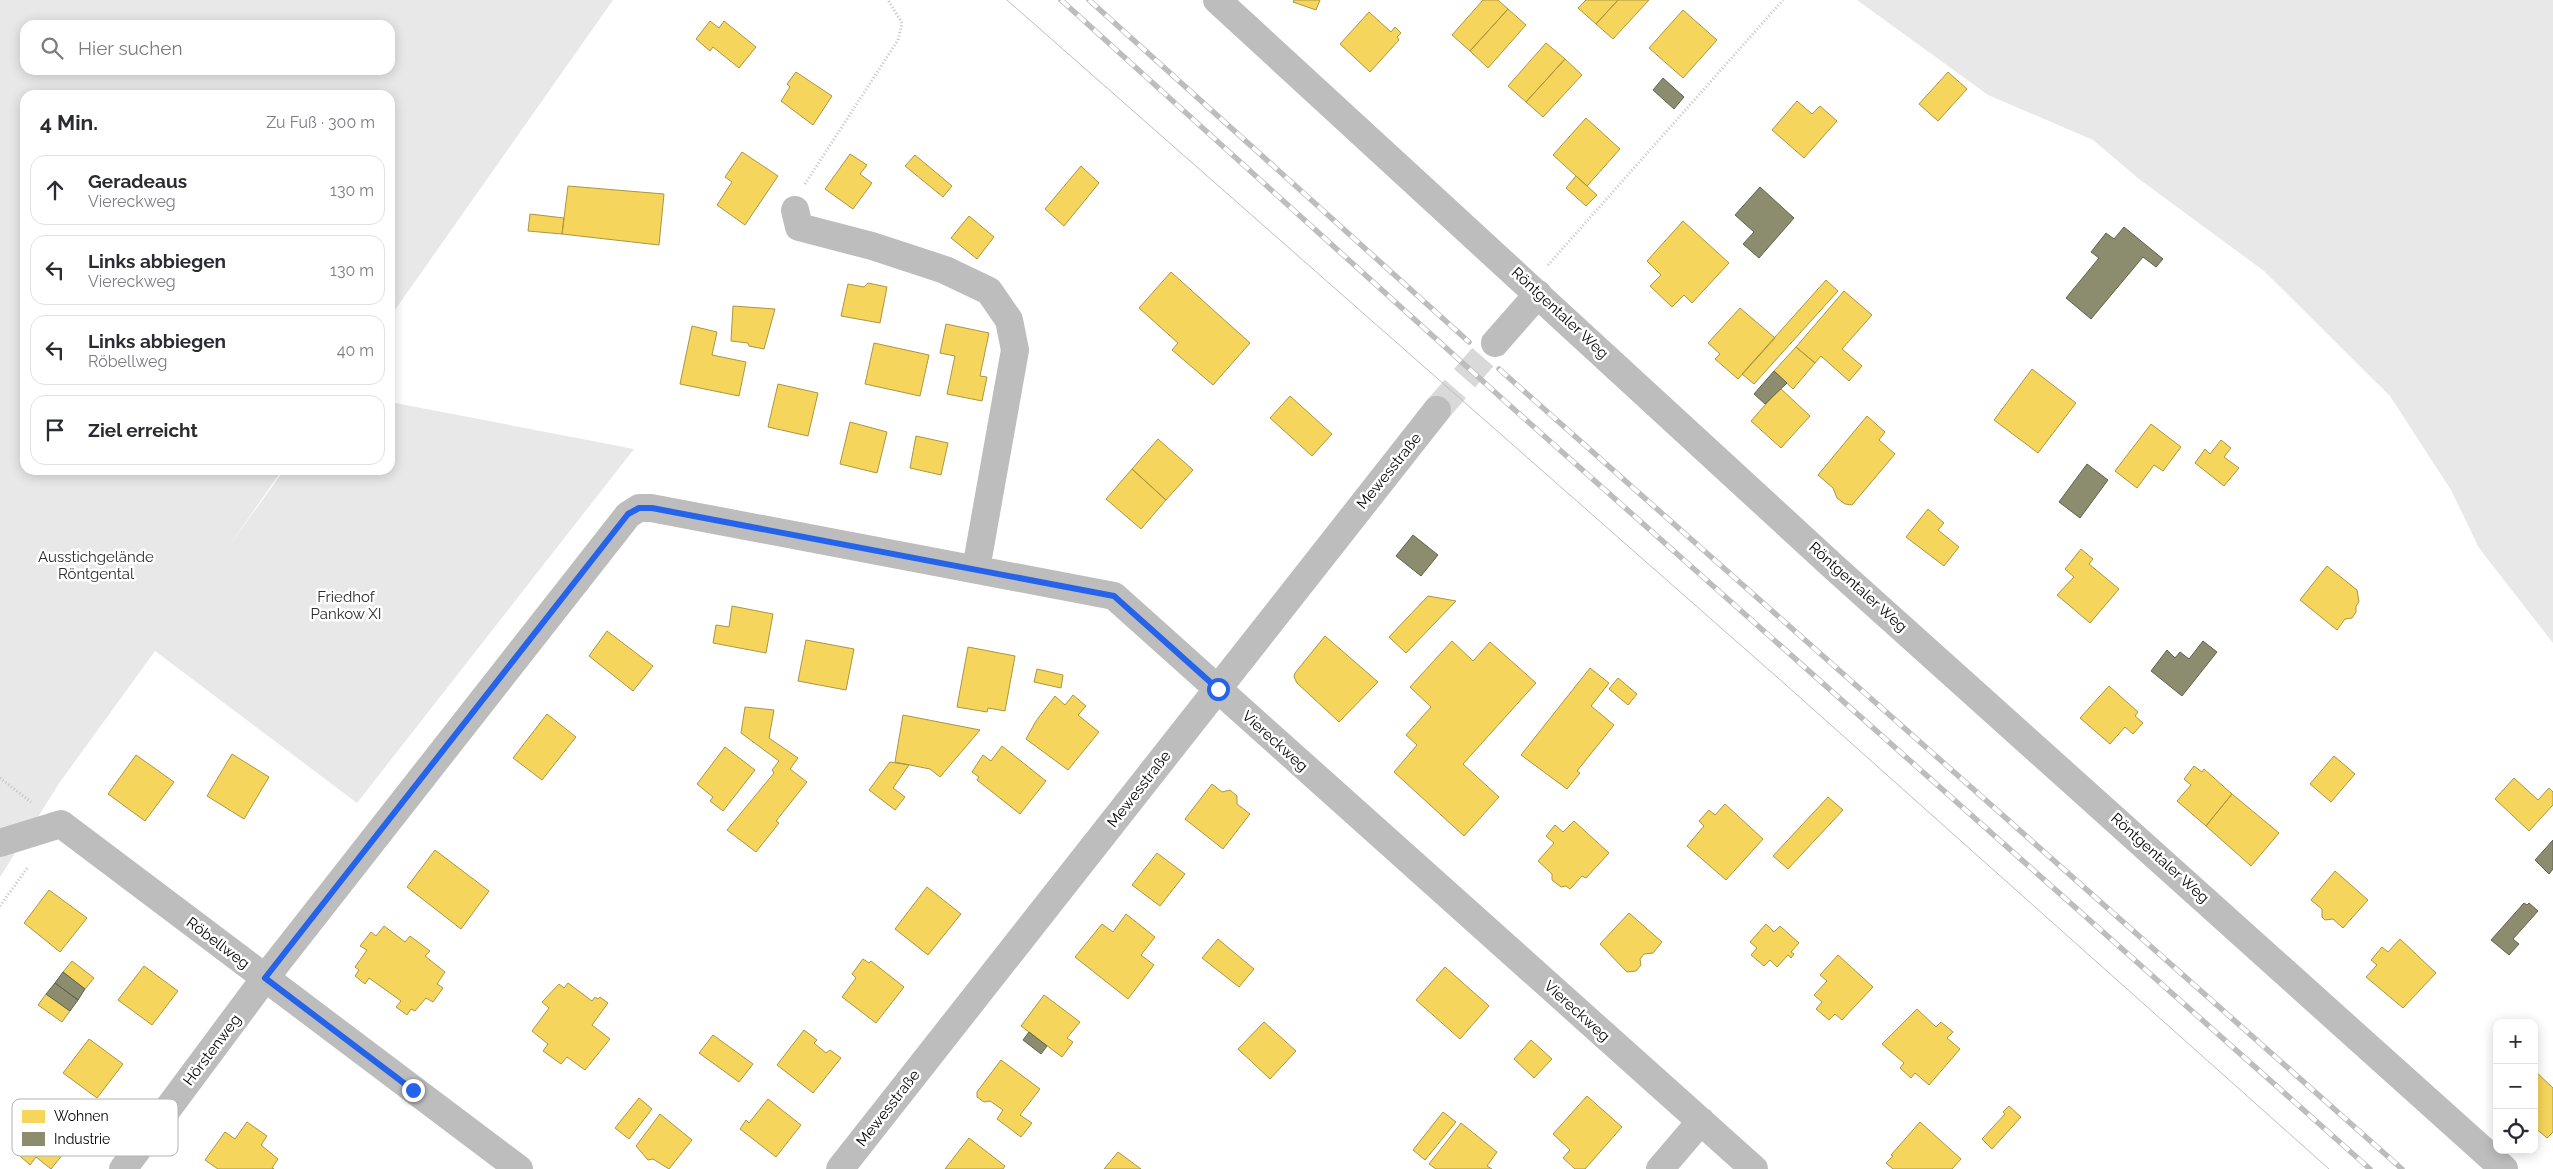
<!DOCTYPE html>
<html lang="de">
<head>
<meta charset="utf-8">
<style>
	:root { --surface:#fff; --page:#f2f2f3; --text:#2b2b33; --muted:#7c7c81; --line:#e1e1e2 }
	body { margin:0; font-family:Raleway,sans-serif; background:var(--page); color:var(--text) }
	.controls { position:absolute; right:15px; bottom:15px; display:grid; overflow:hidden; border-radius:10px; box-shadow:0 2px 12px #0003 }
	.controls button { width:45px; height:45px; display:grid; place-items:center; padding:0; border:0; border-bottom:1px solid var(--line); background:var(--surface); color:var(--text); font:25px sans-serif }
	.stop { position:absolute; width:15px; height:15px; margin:-11px; border:4px solid #2563eb; border-radius:50%; background:#fff }
	.stop.end { background:#2563eb; border-color:#fff; box-shadow:0 1px 5px #0008 }
	.list { margin:0; padding:0; list-style:none }
	h2 { display:flex; justify-content:space-between; align-items:center; height:65px; margin:0; padding:0 20px; font-size:21px }
	h2 small { font-size:16px; font-weight:400; color:var(--muted) }
	.list li { display:grid; grid-template-columns:32px 1fr auto; gap:15px; align-items:center; box-sizing:border-box; height:70px; margin:0 10px 10px; padding:0 10px; border:1px solid var(--line); border-radius:15px }
	.list b { display:block; font-size:19px; white-space:nowrap }
	.list p { margin:0; font-size:16px; white-space:nowrap; color:var(--muted) }
	.list em { font-size:16px; font-style:normal; color:var(--muted) }
	.icon { flex:none; width:28px; height:28px; fill:none; stroke:currentColor; stroke-width:2; stroke-linecap:round; stroke-linejoin:round }
	.map { position:relative; flex:none; width:2553px; height:1169px; overflow:hidden }
	.search { position:absolute; background:var(--surface); box-shadow:0 2px 12px #0003; left:20px; top:20px; width:375px; height:55px; display:flex; align-items:center; gap:12px; box-sizing:border-box; padding:0 18px; border-radius:15px; color:var(--muted); font-size:19px }
	.panel { position:absolute; background:var(--surface); box-shadow:0 2px 12px #0003; left:20px; top:90px; width:375px; height:385px; border-radius:15px }
	.map>svg:first-child { display:block }
	.green { fill:#e8e8e8; fill-rule:evenodd }
	.homes { fill:#f6d55c; stroke:#ac9540 }
	.industry { fill:#8c8c6e; stroke:#62624d }
	.lines { fill:none; stroke-linecap:round; stroke-linejoin:round }
	.minor-tunnel { stroke:#d9d9d9; stroke-width:28; stroke-dasharray:28 14; stroke-linecap:butt }
	.path { stroke:#c2c2c2; stroke-width:3; stroke-dasharray:1 2.5; stroke-linecap:butt }
	.minor { stroke:#bdbdbd; stroke-width:28 }
	.tram { stroke:#bdbdbd; stroke-width:1 }
	.rail-casing { stroke:#bdbdbd; stroke-width:5.5 }
	.rail { stroke:#fff; stroke-width:4; stroke-dasharray:11; stroke-linecap:butt }
	.route { stroke:#2563eb; stroke-width:6 }
	.labels { text-anchor:middle; stroke-width:5; stroke-linejoin:round; paint-order:stroke }
	.street-label { font-size:15px; fill:#000; stroke:#fff }
	.park-label { font-size:15px; fill:#2c2c2c; stroke:#fff }
	.key { fill:#fff; stroke:#b2b2b2; stroke-width:1 }
	.key-label { font-size:14px; fill:#000 }
</style>
</head>
<body>
<div class="map">
<svg width="2553" height="1169" viewBox="0 0 2553 1169">
	<rect width="100%" height="100%" fill="#fff"/>
	<path class="green" d="M0,0H613L390,317V95H25V470H282L227,549L284,470H390V402L634,449L357,803L155,651L60,782L0,877ZM25,25H390V70H25Z
		M1857,0H2553V643L2479,548L2451,490L2390,396L2264,271L2139,179L2093,140L1988,95Z"/>
	<path class="homes" d="M1294,0H1320L1316,10L1293,2Z
		M1483,0H1498L1508,9L1470,51L1452,35Z
		M1586,0H1618L1596,24L1578,8Z
		M1618,0H1649L1613,39L1596,24Z
		M1508,9L1526,25L1488,68L1470,51Z
		M1683,10L1717,40L1683,78L1649,48Z
		M1369,12L1391,32L1395,27L1401,33L1397,37L1399,40L1370,72L1340,44Z
		M710,21L719,28L724,21L756,47L739,68L713,47L710,51L696,39Z
		M1546,43L1565,59L1526,102L1508,86Z
		M1565,59L1582,75L1543,117L1526,102Z
		M796,72L832,96L813,125L781,101L790,87L787,84Z
		M1948,72L1967,89L1938,121L1919,104Z
		M1797,101L1812,114L1820,106L1837,121L1804,158L1772,130Z
		M1586,118L1620,149L1587,186L1553,155Z
		M742,152L778,176L745,225L717,205L732,182L725,177Z
		M850,154L867,165L860,174L872,183L853,209L825,189Z
		M915,155L952,186L943,197L905,166Z
		M1081,166L1099,183L1064,226L1045,209Z
		M1576,176L1597,195L1586,206L1566,188Z
		M568,186L664,194L659,245L562,234Z
		M530,214L564,218L562,234L528,231Z
		M969,216L994,237L977,259L951,238Z
		M1683,221L1729,263L1692,303L1684,295L1672,307L1650,286L1661,275L1647,261Z
		M1171,272L1250,343L1213,385L1172,350L1178,343L1139,308Z
		M1826,280L1838,291L1754,384L1742,374Z
		M868,283L887,287L880,323L841,316L848,284L864,287Z
		M1844,291L1872,315L1842,349L1862,366L1849,381L1821,356L1815,363L1796,347Z
		M733,306L775,309L764,349L749,346L748,343L731,341Z
		M1740,308L1775,338L1738,379L1715,359L1720,354L1708,343Z
		M946,324L989,333L980,376L987,377L982,401L947,394L955,356L940,353Z
		M692,326L717,332L712,355L746,362L739,396L680,384Z
		M874,343L929,355L920,396L865,384Z
		M1796,347L1815,363L1793,389L1774,371Z
		M2032,369L2076,403L2038,453L1994,420Z
		M778,384L818,393L808,436L768,427Z
		M1780,388L1810,416L1781,448L1751,421Z
		M1290,396L1332,434L1312,456L1270,418Z
		M1867,416L1885,432L1879,440L1895,454L1852,505L1845,504L1837,498L1833,488L1818,475Z
		M850,422L887,432L877,473L840,464Z
		M2151,424L2181,447L2163,471L2154,465L2137,488L2115,471Z
		M916,436L948,443L941,475L910,468Z
		M1158,439L1193,470L1166,500L1132,469Z
		M2221,440L2231,448L2224,457L2239,468L2224,486L2195,463L2205,449L2210,454Z
		M1132,469L1166,500L1141,529L1106,499Z
		M1928,509L1944,523L1938,530L1959,547L1944,566L1906,537Z
		M2081,549L2093,559L2089,564L2119,589L2090,623L2057,595L2074,577L2065,569Z
		M2327,566L2357,590L2359,602L2356,606V612L2352,618L2345,619L2337,630L2300,600Z
		M1428,596L1456,601L1406,653L1389,637Z
		M732,606L773,614L766,653L713,643L716,625L729,627Z
		M607,631L653,666L633,691L589,656Z
		M1325,636L1378,682L1339,722L1297,683L1294,677L1295,673Z
		M806,640L854,649L846,690L798,681Z
		M1452,641L1473,661L1490,642L1536,683L1463,764L1499,797L1464,836L1394,772L1417,745L1406,735L1431,707L1410,687Z
		M968,647L1015,656L1005,711L988,708L987,712L957,707Z
		M1590,668L1609,683L1591,706L1614,725L1577,771L1580,773L1567,789L1521,755Z
		M1037,669L1063,675L1061,688L1034,682Z
		M1618,678L1637,694L1628,705L1609,689Z
		M2109,686L2138,712L2135,716L2143,723L2133,734L2125,727L2110,744L2080,718Z
		M1073,695L1086,706L1078,715L1099,732L1068,770L1026,739L1036,721L1055,696L1065,705Z
		M745,707L774,710L769,738L798,758L790,769L807,782L776,821L779,823L756,852L727,830L774,773L772,770L779,761L741,733Z
		M547,714L576,737L542,780L513,758Z
		M903,715L980,730L940,777L930,769L895,762Z
		M1002,746L1046,781L1020,814L977,780L979,777L972,772L983,755L991,761Z
		M725,747L755,770L723,811L710,801L713,797L697,784Z
		M232,754L269,777L244,819L207,796Z
		M136,755L174,782L145,821L108,794Z
		M2334,756L2355,774L2331,802L2310,784Z
		M890,762L909,765L893,788L905,797L895,810L869,790Z
		M2194,766L2202,772L2204,769L2232,794L2206,826L2177,801L2191,785L2184,779Z
		M2514,778L2538,800L2549,788L2553,792V805L2529,831L2495,799Z
		M1212,784L1222,792L1230,790L1237,796V804L1250,814L1223,849L1185,819Z
		M2232,794L2279,833L2251,866L2206,826Z
		M1828,797L1843,810L1788,869L1773,856Z
		M1725,804L1763,839L1726,880L1687,846L1704,826L1699,821L1709,810L1715,815Z
		M1574,821L1609,853L1586,878L1582,876L1570,889L1566,886L1561,887L1552,880V874L1538,861L1554,843L1546,836L1555,825L1563,832Z
		M435,850L489,891L461,929L407,887Z
		M1157,853L1185,874L1160,906L1132,885Z
		M2335,871L2368,900L2343,928L2333,919L2325,920L2322,917V909L2311,900Z
		M927,887L961,914L928,955L895,929Z
		M49,890L87,918L60,952L24,923Z
		M1629,913L1662,942L1653,953L1644,954L1640,959L1641,965L1636,971L1627,972L1600,944Z
		M1126,914L1155,937L1141,955L1154,965L1128,999L1075,957L1102,924L1113,932Z
		M1766,924L1774,932L1780,926L1799,943L1791,952L1794,954L1791,958L1788,955L1777,967L1770,960L1764,966L1751,955L1757,948L1750,942Z
		M384,926L405,942L410,936L430,951L425,956L445,972L437,984L443,988L433,1002L426,998L415,1011L411,1009L407,1015L396,1007L401,1001L369,978L365,984L355,976L359,970L355,967L367,950L360,946L371,932L376,936Z
		M1218,939L1254,969L1239,987L1202,958Z
		M2400,939L2436,973L2403,1008L2366,977L2377,965L2371,960L2382,947L2388,952Z
		M1838,955L1873,987L1842,1020L1835,1014L1829,1020L1816,1009L1822,1002L1814,995L1827,981L1820,975Z
		M863,959L869,963L871,961L904,987L876,1023L842,997L856,978L852,974Z
		M72,961L94,978L85,989L63,972Z
		M144,966L178,991L152,1025L118,1000Z
		M1445,967L1489,1006L1460,1039L1416,1000Z
		M568,983L592,1001L595,997L598,999L600,997L608,1003L592,1025L610,1039L585,1070L567,1057L561,1064L543,1051L548,1044L532,1031L549,1008L542,1002L559,984L564,988Z
		M46,994L70,1011L62,1022L38,1005Z
		M1044,995L1080,1022L1067,1038L1073,1042L1062,1057L1021,1026Z
		M1917,1009L1936,1027L1941,1022L1953,1032L1947,1038L1960,1049L1929,1085L1915,1073L1911,1078L1900,1068L1904,1063L1882,1044Z
		M1264,1022L1296,1051L1270,1079L1238,1049Z
		M804,1030L817,1040L814,1043L826,1053L830,1050L841,1058L813,1093L777,1065Z
		M713,1035L753,1064L739,1082L699,1053Z
		M89,1039L123,1064L97,1098L63,1073Z
		M1531,1040L1552,1059L1534,1078L1514,1059Z
		M1001,1060L1040,1089L1020,1115L1032,1123L1021,1137L997,1119L1003,1110L990,1101L984,1102L977,1097V1092Z
		M2534,1070L2553,1088V1132L2547,1138L2534,1127Z
		M1587,1096L1622,1127L1585,1169H1575L1563,1158L1570,1150L1553,1134Z
		M639,1098L652,1109L629,1139L615,1128Z
		M768,1099L801,1125L776,1157L740,1129L746,1120L749,1123Z
		M2009,1106L2021,1117L1992,1149L1982,1139L2005,1114L2003,1112Z
		M37,1110L75,1139L51,1169L36,1157L30,1165L20,1156L25,1149L13,1140Z
		M1443,1112L1456,1122L1425,1160L1413,1150Z
		M660,1114L692,1140L669,1169L653,1159L648,1160L636,1146Z
		M247,1122L267,1136L261,1145L278,1159L272,1168L274,1169H218L205,1160L225,1132L235,1139Z
		M1920,1122L1961,1159L1952,1169H1893L1886,1163L1893,1156L1891,1155Z
		M1461,1123L1497,1152L1487,1166L1492,1169H1436L1429,1164Z
		M969,1138L1005,1166L1003,1169H945Z
		M1118,1152L1141,1169H1104Z"/>
	<path class="industry" d="M1663,78L1684,97L1674,109L1653,90Z
		M1760,187L1794,218L1759,258L1743,244L1754,232L1735,215Z
		M2124,227L2163,259L2156,267L2143,257L2091,319L2066,298L2099,258L2091,252L2106,233L2114,239Z
		M1774,371L1787,383L1765,404L1754,394Z
		M2087,464L2108,480L2080,518L2059,502Z
		M1413,535L1438,555L1421,576L1396,556Z
		M2203,641L2217,652L2182,696L2151,671L2167,650L2175,658L2180,652L2189,659Z
		M2553,840V869L2549,874L2535,860Z
		M2524,903L2527,905L2529,903L2538,911L2513,939L2519,944L2509,955L2491,940Z
		M63,972L85,989L78,1000L55,983Z
		M55,983L78,1000L70,1011L46,994Z
		M1029,1032L1047,1046L1041,1054L1023,1040Z"/>
	<g class="lines">
		<path class="minor-tunnel" d="M1437,410L1495,343"/>
		<path class="path" d="M805,184L898,40L902,23L888,0
			M1548,265L1783,0
			M0,778L31,802
			M0,906L28,867"/>
		<path class="minor" d="M1217,0L1836,569L2504,1169
			M795,210L799,227L872,246L945,270L989,291L1009,320L1015,350L976,569
			M1495,343L1538,294
			M0,843L61,824L519,1169
			M123,1169L265,978L628,515L639,508H651L1114,596L1754,1169
			M840,1169L1437,410
			M1660,1169L1701,1121"/>
		<path class="tram" d="M1007,0L1786,685L2329,1169"/>
		<g class="rail-casing">
			<path id="rail" d="M1061,0L1507,403L2370,1169
				M1089,0L1469,342
				M1499,369L2402,1169"/>
		</g>
		<use href="#rail" class="rail"/>
	</g>
	<g class="lines">
		<path class="route" d="M413,1090L265,978L628,514L639,508H652L1114,596L1218,689"/>
	</g>
	<g class="labels">
		<g class="street-label">
			<text transform="translate(1560 313) rotate(43)" y="5">Röntgentaler Weg</text>
			<text transform="translate(1389 471) rotate(-51)" y="5">Mewesstraße</text>
			<text transform="translate(1858 587) rotate(42)" y="5">Röntgentaler Weg</text>
			<text transform="translate(1275 741) rotate(42)" y="5">Viereckweg</text>
			<text transform="translate(1139 789) rotate(-52)" y="5">Mewesstraße</text>
			<text transform="translate(2160 858) rotate(42)" y="5">Röntgentaler Weg</text>
			<text transform="translate(218 943) rotate(37)" y="5">Röbellweg</text>
			<text transform="translate(1577 1011) rotate(42)" y="5">Viereckweg</text>
			<text transform="translate(212 1050) rotate(-53)" y="5">Hörstenweg</text>
			<text transform="translate(888 1108) rotate(-52)" y="5">Mewesstraße</text>
		</g>
		<g class="park-label">
			<text x="96" y="562">Ausstichgelände<tspan x="96" dy="17">Röntgental</tspan></text>
			<text x="346" y="602">Friedhof<tspan x="346" dy="17">Pankow XI</tspan></text>
		</g>
	</g>
	<rect x="12" y="1099" width="166" height="57" rx="8" class="key"/>
	<rect x="22" y="1110" width="23" height="13" fill="#f6d55c"/>
	<rect x="22" y="1132" width="23" height="14" fill="#8c8c6e"/>
	<g class="key-label">
		<text x="54" y="1121">Wohnen</text>
		<text x="54" y="1144">Industrie</text>
	</g>
</svg>
<div class="controls">
<button>+</button>
<button>−</button>
<button><svg class="icon" aria-label="locate" viewBox="0 0 24 24"><circle cx="12" cy="12" r="6"/><path d="M12 2v4M12 18v4M2 12h4M18 12h4"/></svg></button>
</div>
<div class="stop" style="left:1218px;top:689px"></div>
<div class="stop end" style="left:413px;top:1090px"></div>
<div class="search"><svg class="icon" aria-label="search" viewBox="0 0 24 24"><circle cx="10" cy="10" r="6"/><path d="M15 15l6 6"/></svg>Hier suchen</div>
<section class="panel">
<h2>4 Min.<small>Zu Fuß · 300 m</small></h2>
<ul class="list">
<li><svg class="icon" aria-label="ahead" viewBox="0 0 24 24"><path d="M12 20V5M6 11l6-6 6 6"/></svg><div><b>Geradeaus</b><p>Viereckweg</p></div><em>130 m</em></li>
<li><svg class="icon" aria-label="left" viewBox="0 0 24 24"><path d="M17 20v-9H6M10 6l-5 5 5 5"/></svg><div><b>Links abbiegen</b><p>Viereckweg</p></div><em>130 m</em></li>
<li><svg class="icon" aria-label="left" viewBox="0 0 24 24"><path d="M17 20v-9H6M10 6l-5 5 5 5"/></svg><div><b>Links abbiegen</b><p>Röbellweg</p></div><em>40 m</em></li>
<li><svg class="icon" aria-label="arrive" viewBox="0 0 24 24"><path d="M6 21V4h12l-3 4 3 4H6"/></svg><div><b>Ziel erreicht</b></div></li>
</ul>
</section>
</div>
</body>
</html>
